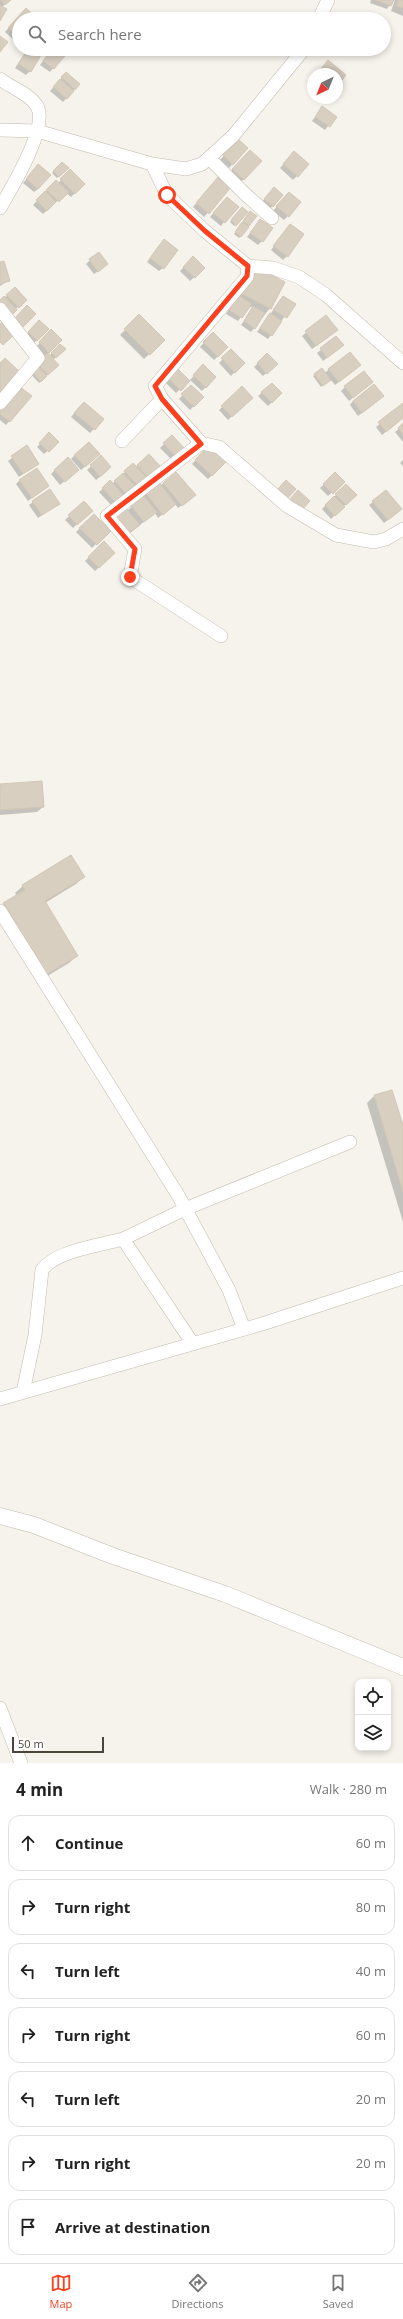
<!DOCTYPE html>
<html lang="en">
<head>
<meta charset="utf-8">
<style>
	:root { --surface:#fff; --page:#f2f2f2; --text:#222; --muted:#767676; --line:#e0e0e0; --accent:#fc3f1d }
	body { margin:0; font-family:"Open Sans",sans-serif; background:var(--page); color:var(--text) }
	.controls { position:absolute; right:12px; bottom:12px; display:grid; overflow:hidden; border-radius:8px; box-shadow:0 2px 6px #0003 }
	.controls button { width:36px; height:36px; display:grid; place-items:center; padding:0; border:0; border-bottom:1px solid var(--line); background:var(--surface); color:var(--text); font:20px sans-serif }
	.compass { position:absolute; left:307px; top:68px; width:36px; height:36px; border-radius:50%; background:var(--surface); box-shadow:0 2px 6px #0003; rotate:223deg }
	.scale { position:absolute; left:12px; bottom:10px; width:92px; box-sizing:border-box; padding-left:4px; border:2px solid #4b4439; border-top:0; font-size:11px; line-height:14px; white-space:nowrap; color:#4b4439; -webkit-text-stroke:3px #fff; paint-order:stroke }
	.stop { position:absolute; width:12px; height:12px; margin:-9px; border:3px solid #fc3f1d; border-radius:50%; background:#fff }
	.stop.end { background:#fc3f1d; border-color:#fff; box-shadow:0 1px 4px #0008 }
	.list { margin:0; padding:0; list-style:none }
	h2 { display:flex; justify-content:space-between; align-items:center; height:52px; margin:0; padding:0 16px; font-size:17px }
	h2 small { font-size:13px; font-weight:400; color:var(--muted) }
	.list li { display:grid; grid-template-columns:26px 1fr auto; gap:12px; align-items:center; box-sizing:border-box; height:56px; margin:0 8px 8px; padding:0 8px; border:1px solid var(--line); border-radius:12px }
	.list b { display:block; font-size:15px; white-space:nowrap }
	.list em { font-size:13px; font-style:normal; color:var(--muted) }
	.icon { flex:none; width:22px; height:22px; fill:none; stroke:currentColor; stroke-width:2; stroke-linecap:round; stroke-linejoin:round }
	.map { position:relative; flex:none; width:403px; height:1763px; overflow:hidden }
	.search { position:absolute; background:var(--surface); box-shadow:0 2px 6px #0003; left:12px; right:12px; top:12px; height:44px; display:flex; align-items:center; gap:10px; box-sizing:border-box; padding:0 14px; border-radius:22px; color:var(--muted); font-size:15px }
	.sheet { height:500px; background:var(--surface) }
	nav { display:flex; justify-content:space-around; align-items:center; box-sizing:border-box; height:56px; border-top:1px solid var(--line); background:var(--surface); font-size:11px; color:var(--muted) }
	nav a { display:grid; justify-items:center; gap:2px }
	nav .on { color:var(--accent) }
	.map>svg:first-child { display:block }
	.shadow { fill:#0003 }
	.building { fill:#d8cfc1; stroke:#d3c7b4 }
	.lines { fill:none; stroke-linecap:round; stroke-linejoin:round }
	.minor-casing { stroke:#c2bbae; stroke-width:14 }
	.tertiary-casing { stroke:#c2bbae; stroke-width:17 }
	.minor { stroke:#fff; stroke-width:13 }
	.tertiary { stroke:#fff; stroke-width:16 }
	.route { stroke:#fc3f1d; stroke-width:5 }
</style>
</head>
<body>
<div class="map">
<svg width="403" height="1763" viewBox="0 0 403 1763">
	<rect width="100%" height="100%" fill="#f6f3ec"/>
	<path class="shadow" d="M0,0H10L2,7L0,19Z
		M371,0H393L387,9L370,3Z
		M395,0H403V16L391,11Z
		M22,13L36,19H19L18,44L5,32Z
		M28,49L30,71L26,75L15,68Z
		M52,49L67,51L50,72L40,65Z
		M249,49H262L255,56Z
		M324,65L345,76L337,84V74L318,73Z
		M66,73L79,84L63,102L50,91Z
		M322,108L335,117L325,130L312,121Z
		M238,140L247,148L229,168L220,160Z
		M250,151L260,161L240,183L229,173Z
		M291,156L297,176L293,180L280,168Z
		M62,163L67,168L57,178L52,173Z
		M35,169L38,189L34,192L23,183Z
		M70,171L84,184L71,197L66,193L43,214L33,205L56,181L58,183Z
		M215,181L230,188L204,217L193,207Z
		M270,192L282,195L269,210L261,203Z
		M285,197L300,203L284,220L273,211Z
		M223,202L224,222L221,226L210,217Z
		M242,209L246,213L234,226L230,222Z
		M249,214V225L239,238L234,234Z
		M257,224L262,241L258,245L247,237Z
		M290,225L287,256L283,260L271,250Z
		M160,244L163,268L159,271L147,262Z
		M98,253L103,268L94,274L86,264Z
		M193,258L204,268L190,281L180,271Z
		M0,263L9,280L0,286Z
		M251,274L283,283L270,308L251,332L241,325L253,308L249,306L238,321L226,314Z
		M15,289L25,300L16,309L0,301Z
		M283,297L294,304L268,339L257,332Z
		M139,316L164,340L144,359L120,335Z
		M326,316L333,333L312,349L302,336Z
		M39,322L47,329L33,344L25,336Z
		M51,331L61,340L47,354L49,356L60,345L64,349L53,360L54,369L39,383L30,373L46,357L36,347Z
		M213,333L227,347L214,360L200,347Z
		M336,337L339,348L323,361L317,353Z
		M231,351L243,363L231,376L219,363Z
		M267,354L276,364L263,376L254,367Z
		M203,366L215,377L202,391L190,380Z
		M322,369L325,373L329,369H356L335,385L330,379L321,387L313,376Z
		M177,370L189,381L176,393L165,382Z
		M372,382L349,401L341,391L345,387Z
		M272,384L281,393L268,406L258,396Z
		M191,386L202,397L190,410L179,399Z
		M242,388L251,398L228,420L219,410Z
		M30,397L6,425L0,420V411Z
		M379,400L358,416L350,405L353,401Z
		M403,405V418L382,435L376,427Z
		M80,406L103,419L90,433L71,417Z
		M403,425V442L395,432Z
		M49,434L57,442L44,454L37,447Z
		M172,436L184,449L172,460L160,448Z
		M27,447L38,463L19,477L8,461Z
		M208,447L225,462L208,479L192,464Z
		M75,455L95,458L81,470L71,459Z
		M149,455L161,468L112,506L99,492L110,482L112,484L125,472L136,467Z
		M101,457L107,471L96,480L87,470Z
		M403,460V466L400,463Z
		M55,470L74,473L60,485L51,474Z
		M335,474L343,482L328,496L320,488Z
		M20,480L48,486L28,501L16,484Z
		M164,483L191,498L178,508L175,504L158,518L155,513L140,525L127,511L146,494Z
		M346,485L355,495L331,519L322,509Z
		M33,502L59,503L38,518L29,505Z
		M84,502L91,511L73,528L65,520Z
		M373,502L397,513L384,523L369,505Z
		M94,515L109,531L92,548L76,532Z
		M104,542L114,553L95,571L85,561Z
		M0,785L43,807L37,812L0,815Z
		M83,877L76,884L45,903L76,956L69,963L39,981L0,908L17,896L15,893L23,886Z
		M374,1096L403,1129V1222L367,1103Z"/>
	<path class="building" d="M1,0H11L5,5Z
		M376,0H394L391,6Z
		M398,0H403V8L396,6Z
		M0,5L7,9L0,21Z
		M26,8L38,19H19V38L8,28Z
		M0,36L8,42L0,52Z
		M28,49H32L41,55L31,72L18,64Z
		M52,49L69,51L54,69L43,61Z
		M251,49H263L258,55Z
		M328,60L346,75L339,84L337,74H327L321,69Z
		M66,72L80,84L75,90L61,77Z
		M60,79L74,91L67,99L53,87Z
		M322,106L337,117L330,127L315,117Z
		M238,139L248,148L233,165L223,155Z
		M250,150L262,161L244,180L232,169Z
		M294,151L309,164L298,177L283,164Z
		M62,162L69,168L59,177L53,171Z
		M38,164L51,175L38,189L26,179Z
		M70,169L85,184L75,194L60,179Z
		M218,177L231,187L209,214L196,203Z
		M56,180L69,192L59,202L46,190Z
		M274,187L283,195L273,207L264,199Z
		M45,191L56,202L47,211L36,200Z
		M289,192L301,202L289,217L276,206Z
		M227,197L239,207L225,223L213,213Z
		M242,207L248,212L236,226L231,220Z
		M250,211L257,216L249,226L243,221Z
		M260,219L273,228L263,242L250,233Z
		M242,222L249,227L241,237L235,232Z
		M290,224L304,234L288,257L273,246Z
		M164,239L178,250L164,269L150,258Z
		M99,252L108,264L98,272L89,259Z
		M193,256L205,268L195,278L183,267Z
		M4,261L10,281L0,284V262Z
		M256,267L285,282L271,309L242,294Z
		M15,287L27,300L19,308L6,295Z
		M238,295L252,304L242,318L229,310Z
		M4,296L17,310L11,316L0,305V300Z
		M283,296L296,304L287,318L273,310Z
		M27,305L36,314L23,327L15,318Z
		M253,306L265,313L255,329L244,321Z
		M270,313L282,321L272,336L260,328Z
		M139,314L165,340L150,355L124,329Z
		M326,315L338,330L316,346L305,331Z
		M39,320L49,329L37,341L28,332Z
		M3,321L15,334L3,345L0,342V324Z
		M51,329L62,340L49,353L39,342Z
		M213,332L228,347L218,357L203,342Z
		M336,336L344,345L327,358L320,348Z
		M60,344L66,349L56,358L51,353Z
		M231,349L245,363L235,373L221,358Z
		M350,352L361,365L339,382L328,369Z
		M48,353L59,365L48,375L37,363Z
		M267,353L278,364L267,374L257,363Z
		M5,358L23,375L0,398V363Z
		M203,364L216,377L206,388L193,375Z
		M37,365L47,376L41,382L30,370Z
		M177,368L190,381L181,391L168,378Z
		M322,368L331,380L323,386L314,374Z
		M364,371L373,382L353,398L344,386Z
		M272,383L282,393L272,403L261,392Z
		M374,384L384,396L362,413L353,401Z
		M191,385L204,397L194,407L181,394Z
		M242,386L253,398L232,417L221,406Z
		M20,387L32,396L10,422L0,414V410Z
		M84,402L104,419L95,430L74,413Z
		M403,403V418L386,432L378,422Z
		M403,423V434L398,428Z
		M49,432L59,442L49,452L39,443Z
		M172,435L185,449L176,457L163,443Z
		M89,442L100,454L85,467L74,455Z
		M27,445L39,464L23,474L11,456Z
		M208,446L226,462L212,476L195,460Z
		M149,454L162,468L149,479L137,465Z
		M101,455L111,467L100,477L90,465Z
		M68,457L79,470L65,482L54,470Z
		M133,463L148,479L139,487L124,471Z
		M37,468L49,486L32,498L19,480Z
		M176,472L196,495L182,506L163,483Z
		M335,472L345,482L333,494L323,484Z
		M123,473L137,488L128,496L114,481Z
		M110,480L124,496L116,503L102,488Z
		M286,480L296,489L285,501L275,492Z
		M159,482L176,504L163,515L145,493Z
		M346,484L357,495L346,505L335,494Z
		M50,489L60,504L42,515L32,501Z
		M298,490L310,501L301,511L289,500Z
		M386,490L402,509L388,520L372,501Z
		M143,495L157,512L144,522L130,505Z
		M334,496L345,507L335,516L325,505Z
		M84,501L93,511L77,525L68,515Z
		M125,507L140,525L127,535L112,517Z
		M94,514L111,531L97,545L79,528Z
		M104,541L115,553L99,568L88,557Z
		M42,781L44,807L0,810V784Z
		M71,855L85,877L45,901L78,956L47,974L3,903L25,890L22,885Z
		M392,1090L403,1125V1192L374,1095Z"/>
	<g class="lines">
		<g class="minor-casing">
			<path id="minor" d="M319,19L328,0
				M0,79C11,88 29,93 37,106C49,127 11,189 0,208
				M0,130L37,131L152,164L186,169L202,164L233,136L304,49
				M209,158L244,193L272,218
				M152,164L167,195L205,231L248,266L247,277L155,386L162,399L201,443L107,516L135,549L130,577L221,636
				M248,266L273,268L299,277L326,295L403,363
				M0,309L38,358L0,403
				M122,441L162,399
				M201,443L219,447L287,506L336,535L374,542L386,539L403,529
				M0,911L178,1195L229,1290L244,1329
				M193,1344L123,1239L185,1209L350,1142
				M23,1392L35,1335L42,1270C55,1251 101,1245 123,1239
				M0,1399L262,1324L403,1278
				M0,1708L21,1763"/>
		</g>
		<g class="tertiary-casing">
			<path id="tertiary" d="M0,1516L34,1525L113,1556L225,1594L403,1667"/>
		</g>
		<use href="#minor" class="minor"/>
		<use href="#tertiary" class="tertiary"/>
	</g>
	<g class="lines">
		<path class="route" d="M130,577L135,549L107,516L201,444L162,399L155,386L247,276L248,266L205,231L167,195"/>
	</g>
</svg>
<div class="controls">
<button><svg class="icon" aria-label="locate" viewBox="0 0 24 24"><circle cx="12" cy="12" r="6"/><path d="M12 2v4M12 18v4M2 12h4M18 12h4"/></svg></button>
<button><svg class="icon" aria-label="layers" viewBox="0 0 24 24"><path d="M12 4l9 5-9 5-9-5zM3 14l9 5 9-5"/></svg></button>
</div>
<svg class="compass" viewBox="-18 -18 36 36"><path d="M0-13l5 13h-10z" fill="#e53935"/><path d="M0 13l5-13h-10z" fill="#767676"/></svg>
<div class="scale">50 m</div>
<div class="stop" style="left:167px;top:195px"></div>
<div class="stop end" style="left:130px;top:577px"></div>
<div class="search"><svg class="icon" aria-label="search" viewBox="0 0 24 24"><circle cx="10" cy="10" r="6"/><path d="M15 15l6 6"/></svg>Search here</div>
</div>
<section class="sheet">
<h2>4 min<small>Walk · 280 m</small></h2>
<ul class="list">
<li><svg class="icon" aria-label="ahead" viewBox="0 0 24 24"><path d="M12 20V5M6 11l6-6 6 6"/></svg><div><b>Continue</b></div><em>60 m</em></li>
<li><svg class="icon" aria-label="right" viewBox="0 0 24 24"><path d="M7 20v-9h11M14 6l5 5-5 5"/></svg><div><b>Turn right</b></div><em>80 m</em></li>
<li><svg class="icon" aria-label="left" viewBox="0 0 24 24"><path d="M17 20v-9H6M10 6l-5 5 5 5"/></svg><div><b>Turn left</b></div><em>40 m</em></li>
<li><svg class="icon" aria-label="right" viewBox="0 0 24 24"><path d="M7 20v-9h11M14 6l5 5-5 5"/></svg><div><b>Turn right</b></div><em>60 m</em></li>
<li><svg class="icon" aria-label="left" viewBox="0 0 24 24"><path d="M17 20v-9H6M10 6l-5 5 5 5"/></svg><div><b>Turn left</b></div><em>20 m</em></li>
<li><svg class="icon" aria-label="right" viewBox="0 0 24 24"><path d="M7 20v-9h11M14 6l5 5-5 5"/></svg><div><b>Turn right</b></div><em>20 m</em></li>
<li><svg class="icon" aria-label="arrive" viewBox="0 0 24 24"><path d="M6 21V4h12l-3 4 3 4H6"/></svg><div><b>Arrive at destination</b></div></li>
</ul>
</section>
<nav>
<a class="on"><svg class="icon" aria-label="map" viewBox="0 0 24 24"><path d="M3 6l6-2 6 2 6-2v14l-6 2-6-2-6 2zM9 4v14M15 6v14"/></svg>Map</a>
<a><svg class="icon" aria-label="directions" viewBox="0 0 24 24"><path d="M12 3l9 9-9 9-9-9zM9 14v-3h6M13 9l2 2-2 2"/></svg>Directions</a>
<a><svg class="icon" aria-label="saved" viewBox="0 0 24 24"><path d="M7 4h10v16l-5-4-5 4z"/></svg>Saved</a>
</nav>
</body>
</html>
